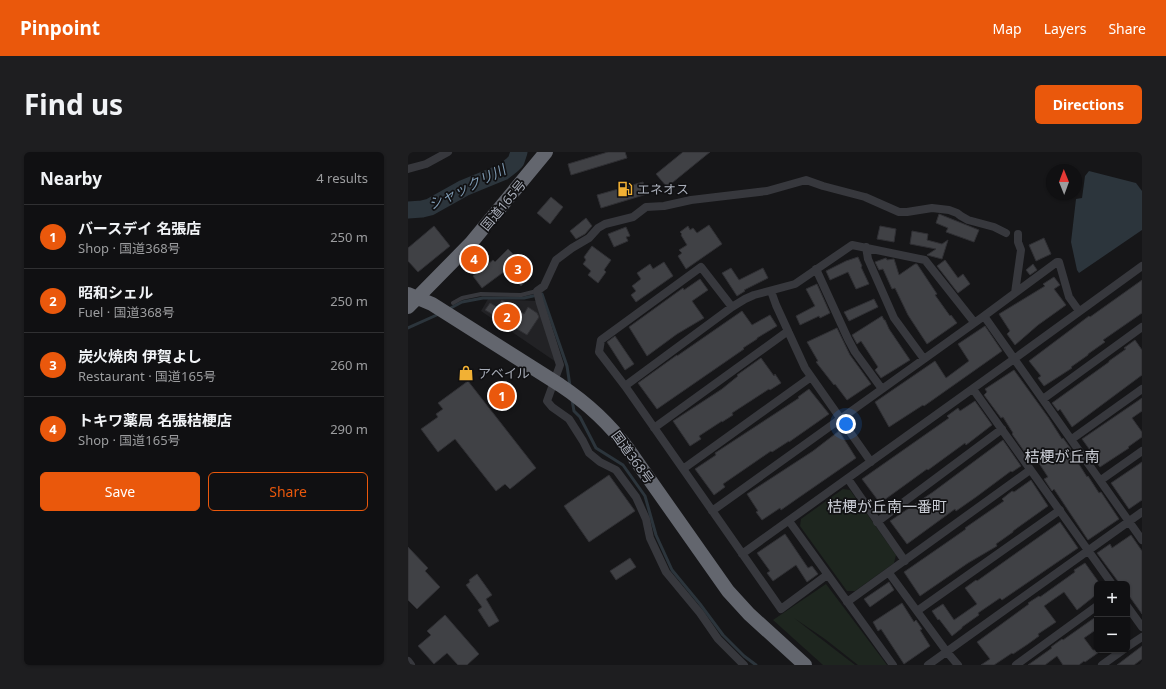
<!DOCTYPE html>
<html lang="en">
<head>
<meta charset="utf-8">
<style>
	:root { --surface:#101012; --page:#1e1e20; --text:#f1f3f6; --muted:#9c9d9f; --line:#303032; --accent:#ea580c }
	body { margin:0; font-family:"Noto Sans","Noto Sans JP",sans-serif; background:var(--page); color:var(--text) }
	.controls { position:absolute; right:12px; bottom:12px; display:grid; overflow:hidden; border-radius:6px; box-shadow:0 1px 3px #0004 }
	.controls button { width:36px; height:36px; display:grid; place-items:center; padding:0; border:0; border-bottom:1px solid var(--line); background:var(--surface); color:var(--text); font:20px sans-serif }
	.compass { position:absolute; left:638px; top:12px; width:36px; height:36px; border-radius:50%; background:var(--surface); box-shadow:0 1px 3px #0004; rotate:359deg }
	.you { position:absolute; left:438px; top:272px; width:14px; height:14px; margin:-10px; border:3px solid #fff; border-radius:50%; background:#1a73e8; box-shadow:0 0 0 6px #1a73e833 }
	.badge { display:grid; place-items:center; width:26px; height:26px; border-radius:50%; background:var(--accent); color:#fff; font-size:13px; font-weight:700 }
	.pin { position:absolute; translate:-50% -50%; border:2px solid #fff; box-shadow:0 1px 4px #0006 }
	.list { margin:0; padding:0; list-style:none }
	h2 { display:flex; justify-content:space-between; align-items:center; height:52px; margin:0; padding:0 16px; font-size:17px }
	h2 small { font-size:13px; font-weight:400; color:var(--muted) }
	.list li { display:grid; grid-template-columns:26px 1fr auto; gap:12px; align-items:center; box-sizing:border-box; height:64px; padding:0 16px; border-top:1px solid var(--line) }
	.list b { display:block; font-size:15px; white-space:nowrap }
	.list p { margin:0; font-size:13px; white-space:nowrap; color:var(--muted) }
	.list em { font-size:13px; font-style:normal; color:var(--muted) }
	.actions { display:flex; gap:8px; padding:12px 16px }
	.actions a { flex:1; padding:9px 0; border:1px solid var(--accent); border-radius:6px; text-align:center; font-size:14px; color:var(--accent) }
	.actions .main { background:var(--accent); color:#fff }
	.map { position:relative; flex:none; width:734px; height:513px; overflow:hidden; border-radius:6px }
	header { display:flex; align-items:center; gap:24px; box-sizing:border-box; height:56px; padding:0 20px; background:var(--accent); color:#fff }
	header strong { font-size:19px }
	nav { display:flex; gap:22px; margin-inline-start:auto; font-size:14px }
	.intro { display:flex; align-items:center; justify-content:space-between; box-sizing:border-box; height:96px; padding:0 24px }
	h1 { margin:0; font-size:28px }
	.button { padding:10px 18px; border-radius:6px; background:var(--accent); color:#fff; font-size:14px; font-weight:700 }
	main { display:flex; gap:24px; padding:0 24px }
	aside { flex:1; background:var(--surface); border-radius:6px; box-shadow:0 1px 3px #0004 }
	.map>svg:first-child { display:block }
	.built { fill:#222225 }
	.green { fill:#1e261f }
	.water { fill:#2c353c }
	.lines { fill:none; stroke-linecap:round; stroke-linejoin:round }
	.stream { stroke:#2c353c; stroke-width:3 }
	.river { stroke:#2c353c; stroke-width:17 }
	.building { fill:#404145; stroke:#303034 }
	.lane { stroke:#37383d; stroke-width:4 }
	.street { stroke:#37383d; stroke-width:8 }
	.highway { stroke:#63666e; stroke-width:14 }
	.labels { text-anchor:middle; stroke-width:3.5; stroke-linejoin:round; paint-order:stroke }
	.poi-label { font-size:13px; fill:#a8adb8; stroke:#111113; text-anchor:start }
	.street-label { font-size:13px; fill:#a8adb8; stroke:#111113 }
	.water-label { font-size:14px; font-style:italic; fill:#7f9bb3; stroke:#111113 }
	.quarter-label { font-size:15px; fill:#c9ccd4; stroke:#111113 }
</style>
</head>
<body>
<header>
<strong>Pinpoint</strong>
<nav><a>Map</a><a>Layers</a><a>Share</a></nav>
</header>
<div class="intro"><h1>Find us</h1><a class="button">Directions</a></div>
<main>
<aside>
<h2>Nearby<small>4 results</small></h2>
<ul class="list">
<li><span class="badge">1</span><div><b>バースデイ 名張店</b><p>Shop · 国道368号</p></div><em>250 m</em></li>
<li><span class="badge">2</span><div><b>昭和シェル</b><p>Fuel · 国道368号</p></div><em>250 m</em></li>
<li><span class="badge">3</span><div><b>炭火焼肉 伊賀よし</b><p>Restaurant · 国道165号</p></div><em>260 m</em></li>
<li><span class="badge">4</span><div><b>トキワ薬局 名張桔梗店</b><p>Shop · 国道165号</p></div><em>290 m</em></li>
</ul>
<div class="actions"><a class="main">Save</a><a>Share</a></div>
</aside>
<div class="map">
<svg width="734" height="513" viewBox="0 0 734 513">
	<rect width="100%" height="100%" fill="#161618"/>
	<path class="built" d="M80,147L128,149L148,210L73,159Z"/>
	<path class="green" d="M435,337L442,338L488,403L486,411L447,439H439L392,374L393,367Z
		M418,432L479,513H450L417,487L386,466L447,513H415L365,468Z"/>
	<path class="water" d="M681,19L728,31L734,39V78L671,121L669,118L663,90L668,47L674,46L677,24Z"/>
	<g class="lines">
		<path class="stream" d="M39,158L54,150L75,146H116L134,142L159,214L162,234
			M0,176L31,162
			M164,248L166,259L172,265L188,296L215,313L237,344L248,383L264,418L292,452L315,483L336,504L348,513"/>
		<path class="river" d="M0,58L14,57L22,55L56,36L95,20L104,13L108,9L111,0"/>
	</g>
	<path class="building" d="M200,0H217L219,6L163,23L160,12Z
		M275,0H302L259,35L248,22Z
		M235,30L239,42L193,56L189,43Z
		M143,45L155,55L142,72L129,61Z
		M531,62L571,78L566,90L538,80L540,76L528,71Z
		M178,66L184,74L177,82L168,87L162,79Z
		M301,73L314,92L278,117L270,104L274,101L271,98L279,93L273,83L274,82L272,80L280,74L282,78L285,76L289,81Z
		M26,74L42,94L10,120L0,109V96Z
		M472,74L488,77L486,90L469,87Z
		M218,75L222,84L218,85L220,89L206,95L200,82Z
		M504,79L520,82L519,88L534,92L540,88L534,107L519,103L528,97L502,92Z
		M636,86L643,102L628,109L621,93Z
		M184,94L203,108L196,118L198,120L190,131L180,123L183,119L175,112L178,108L176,105Z
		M100,97L125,122L113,134L100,121L105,113L74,136L65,124L85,108L87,110Z
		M450,105L454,114L453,115L461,132L448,137L440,120L422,128L418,119L438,109Z
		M478,106L479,108L486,107L491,123L507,112H509L529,142L527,143L542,164L543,163L549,171L519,192L500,163L487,136L484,137L475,117L471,118L467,110Z
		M537,108L550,126L555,122L562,132L550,141L529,114Z
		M256,110L265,124L228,150L223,143L228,139L224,134L233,127L229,121L242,112L245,117Z
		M625,112L629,118L622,123L618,118Z
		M323,116L331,128L355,116L360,126L336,138L337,139L329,144L314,121Z
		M646,125L652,133L646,137L658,153L630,173L607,193L599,182L602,179L591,162L637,134L635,132Z
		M292,127L300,138L284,149L296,166L269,182L239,204L221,175L275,136L276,138Z
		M734,128V161L695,188L697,190L680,202V203L663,215L664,216L636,234L630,226L633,224L621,209L681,164L682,165Z
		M409,132L422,161L412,166L411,164L392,173L388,164L407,154L398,137Z
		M466,147L470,155L441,169L436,160Z
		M94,148L116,162L120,155L129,161L131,165L119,183L77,158L82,151L89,155Z
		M334,159L344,173L362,163L369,174L349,186V187L335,196L336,197L249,257L230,231L269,203V204Z
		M474,164L476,168H477L481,177L502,208L473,226L467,218L470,215L453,189L449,192L444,183Z
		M577,174L594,199L516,254L515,253L481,275L467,250L527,209L538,226L561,209L550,192Z
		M429,176L442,203L463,232L439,248L427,232L426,233L408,210L410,209L399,190Z
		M207,184L226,212L217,218L199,190Z
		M727,188L734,198V223L664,275L652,257L650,259L644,251L701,210V209L718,197L716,196Z
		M353,206L366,224L367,222L373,231L362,238L361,237L324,261L325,263L314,270V269L291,284L293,287L282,294L265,269L314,237L330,224L329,223Z
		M606,218L640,265L654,287L655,286L663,297L662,298L679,325L680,324L691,341L693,340L711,367L680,388L646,337L644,339L636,327L640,325L623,299L618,302L604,282L605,281L595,265L593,266L576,243L579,240L577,237Z
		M60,229L128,316L102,337L97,332L88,339L47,287L30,300L13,277L30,265L28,262L35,257L30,251Z
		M401,237L421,262L381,290V289L364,300L363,299L315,332L317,335L306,343L287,317L308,303L307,301L391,246L390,245Z
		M734,246V259L724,266L734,280V285L720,295L721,296L692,315L686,307L687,305L674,287Z
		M567,249L584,273L558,293L557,291L520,318L519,317L472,351L454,327L541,266L539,264L550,256L552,259Z
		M431,279L448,306L393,344L373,358L372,356L354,368L348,360L350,359L339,342L405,299Z
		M595,288L613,314L604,320L603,319L568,345L548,359L547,357L499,392L482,369L525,340Z
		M734,310V348L721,357L703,331Z
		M201,323L227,359L181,390L156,354Z
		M623,328L640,354L605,379V380L588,392L589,394L560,411L512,444L496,420L538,391L558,377L557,376L596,349L594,347L604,339L606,340Z
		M652,370L670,396L594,448L592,446L570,461L571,463L554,475V476L544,484L531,467L530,468L524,459L535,452L546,468L569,452L557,436L568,428L569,429Z
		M377,382L400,416L404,414L410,422L399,430L388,413L365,429L359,421L362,419L349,401Z
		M723,383L734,399V462L719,441V432H712L689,401L702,392L704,396Z
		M0,395L20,416L17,419L32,435L9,457L0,448Z
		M222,406L228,415L208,428L202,419Z
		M677,411L692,432H689V442L669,458L656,440L636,454L648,470L630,482L631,484L620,492L605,502L604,501L586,513H573L582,507L569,490L621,452L620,451L631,444L632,445L667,420L666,418Z
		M69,422L84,443L78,447L91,469L81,475L70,458L74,455L58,433L62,430L61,428Z
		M481,430L486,438L462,455L456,447Z
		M494,451L506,470L508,468L514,477L512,478L522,494L496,512L473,477L470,479L465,470Z
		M37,463L71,502L59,513H50L39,501L26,512L10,494L23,483L19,479Z
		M689,464V477L676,486L685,498H694L677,510L676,509L671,513H655L649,504L637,513H620L644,496L643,495L654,487L655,488Z
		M734,494V507L726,513H709Z"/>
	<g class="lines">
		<path class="lane" d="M45,151L54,146L73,142L113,143L129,139"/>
		<path class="street" d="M0,17L18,12L40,0
			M458,95L460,107L486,166L516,207
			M408,117L440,187L447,200L474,237
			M363,139L368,153L397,216L463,310
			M607,141L649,110H651L661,145L671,159
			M576,164L607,141L613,98L610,90V82
			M217,234L324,155
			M565,237L704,432
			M635,247L734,175
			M246,276L380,179
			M664,287L734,237
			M275,317L403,225
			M440,327L497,409
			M693,328L734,299
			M304,359L576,164L734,388
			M381,369L485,513
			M469,370L594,277
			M334,402L606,207L734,114
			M481,421L539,500L550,513
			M419,423L373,457L217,234L191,200L193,188L293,115L324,155L337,147L346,143L387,132L444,93L517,108L566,170
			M439,450L622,318
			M719,454L734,475
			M509,459L652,358
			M719,495L734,485
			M0,509L3,513
			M336,513L310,487L292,461L258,420L242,386L238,367L228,345L208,318L192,310L181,301L175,289L161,267L144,255L139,249L152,213L132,151L129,139L136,134L148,108L164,96L181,86L190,76L197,72L225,65L238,55L256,54L283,48L359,39L398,28L415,34L457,45L491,60H499L524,56L541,58L549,61L553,64L560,68L586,75L598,81
			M520,513L734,360
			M608,513L689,454
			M694,513L715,498"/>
		<path class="highway" d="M0,142L24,152L152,233C179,251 201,271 220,297L320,439L341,462L397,513
			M0,155L63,91L138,0"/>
	</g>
	<defs>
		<g id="fuel-bare" transform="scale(1.2)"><path d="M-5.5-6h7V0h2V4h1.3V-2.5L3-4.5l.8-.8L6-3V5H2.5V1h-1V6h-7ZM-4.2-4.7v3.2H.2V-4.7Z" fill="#f2b134" stroke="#111113" stroke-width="2.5" paint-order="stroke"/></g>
		<g id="shop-bare" transform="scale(1.2)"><path d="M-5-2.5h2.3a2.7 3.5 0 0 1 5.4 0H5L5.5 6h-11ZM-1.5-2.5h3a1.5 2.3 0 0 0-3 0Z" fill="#f2b134" stroke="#111113" stroke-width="2.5" paint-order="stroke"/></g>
	</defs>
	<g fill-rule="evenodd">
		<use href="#fuel-bare" x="217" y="37"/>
		<use href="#shop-bare" x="58" y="221"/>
	</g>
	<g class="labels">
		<g class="poi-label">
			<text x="229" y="42">エネオス</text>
			<text x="70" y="226">アベイル</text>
		</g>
		<g class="street-label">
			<text transform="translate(95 53) rotate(-50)" y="5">国道165号</text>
			<text transform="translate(225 305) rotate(54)" y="5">国道368号</text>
		</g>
		<g class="water-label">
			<text transform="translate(59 35) rotate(-26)" y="5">シャックリ川</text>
		</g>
		<g class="quarter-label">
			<text x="654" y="310">桔梗が丘南</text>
			<text x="479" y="360">桔梗が丘南一番町</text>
		</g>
	</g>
</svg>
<div class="controls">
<button>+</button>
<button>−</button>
</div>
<svg class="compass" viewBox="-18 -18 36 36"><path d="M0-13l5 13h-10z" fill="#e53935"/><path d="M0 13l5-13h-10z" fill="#9c9d9f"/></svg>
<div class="you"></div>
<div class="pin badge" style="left:94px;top:244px">1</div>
<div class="pin badge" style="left:99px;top:165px">2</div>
<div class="pin badge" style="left:110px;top:117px">3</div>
<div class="pin badge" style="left:66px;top:107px">4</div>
</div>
</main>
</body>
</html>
